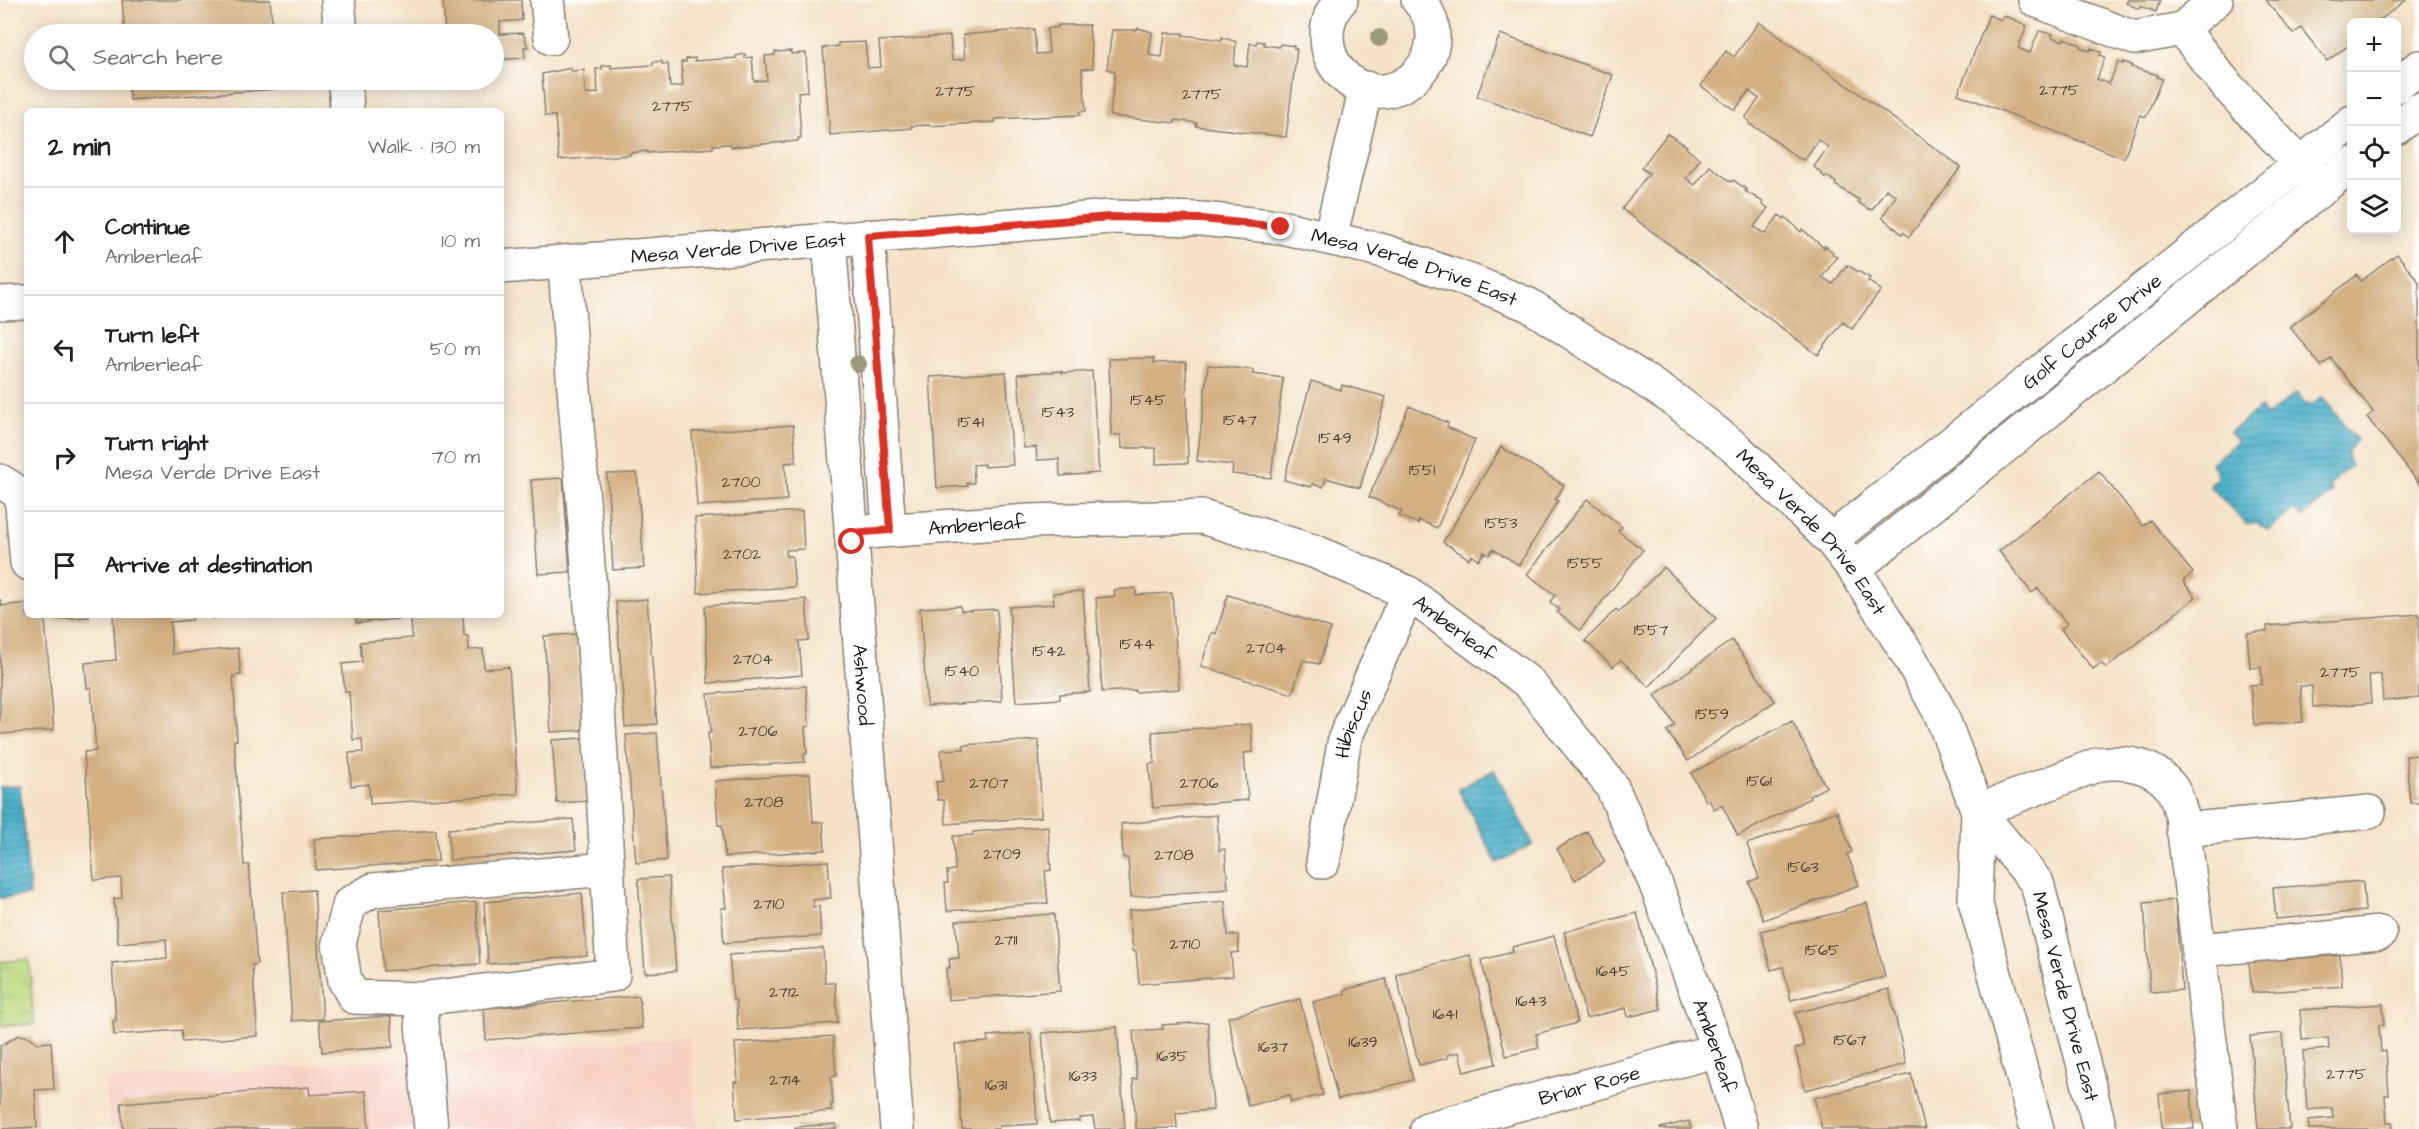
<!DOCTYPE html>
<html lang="en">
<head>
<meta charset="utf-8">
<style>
	:root { --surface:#fff; --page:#f2f2f2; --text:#202124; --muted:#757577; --line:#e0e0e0 }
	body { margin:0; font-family:"Architects Daughter",sans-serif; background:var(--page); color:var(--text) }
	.controls { position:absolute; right:18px; top:18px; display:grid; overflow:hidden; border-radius:9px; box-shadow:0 3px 15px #0003 }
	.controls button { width:54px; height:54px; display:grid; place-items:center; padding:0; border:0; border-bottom:2px solid var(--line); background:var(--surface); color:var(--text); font:30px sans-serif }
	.stop { position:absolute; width:18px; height:18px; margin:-14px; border:4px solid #d93025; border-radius:50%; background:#fff }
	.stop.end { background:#d93025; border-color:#fff; box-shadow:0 2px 6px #0008 }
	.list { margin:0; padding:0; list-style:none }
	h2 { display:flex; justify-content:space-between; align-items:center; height:78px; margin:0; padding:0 24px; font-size:26px }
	h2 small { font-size:20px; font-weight:400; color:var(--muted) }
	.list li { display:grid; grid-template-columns:39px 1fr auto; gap:18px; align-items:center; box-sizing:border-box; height:108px; padding:0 24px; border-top:2px solid var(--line) }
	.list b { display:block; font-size:22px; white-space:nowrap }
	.list p { margin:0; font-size:20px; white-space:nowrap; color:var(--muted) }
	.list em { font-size:20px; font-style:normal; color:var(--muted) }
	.icon { flex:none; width:33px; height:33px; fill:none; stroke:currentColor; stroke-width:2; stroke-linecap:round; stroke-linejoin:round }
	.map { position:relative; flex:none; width:2419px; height:1129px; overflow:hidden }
	.search { position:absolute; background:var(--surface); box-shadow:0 3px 15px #0003; left:24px; top:24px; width:480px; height:66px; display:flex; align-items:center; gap:15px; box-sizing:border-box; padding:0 21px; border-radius:33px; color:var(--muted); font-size:22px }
	.panel { position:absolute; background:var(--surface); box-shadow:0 3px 15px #0003; left:24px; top:108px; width:480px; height:510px; border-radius:9px }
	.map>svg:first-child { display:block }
	.built { fill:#f7d1c6 }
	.grass { fill:url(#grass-tufts); stroke:#6b7a4c; stroke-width:1.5 }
	.water { fill:url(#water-rules); stroke:#346673; stroke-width:1.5 }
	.building { fill:#d3b082 }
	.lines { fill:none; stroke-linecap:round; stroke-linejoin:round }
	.minor-casing { stroke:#887f72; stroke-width:36 }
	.minor { stroke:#fff; stroke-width:33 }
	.tree { fill:#9c997c }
	.route { stroke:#d93025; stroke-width:8 }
	.labels { text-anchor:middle; stroke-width:6; stroke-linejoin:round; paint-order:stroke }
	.number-label { font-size:16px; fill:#4a4136 }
	.street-label { font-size:20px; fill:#1c1c1c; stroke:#fdfcf7 }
</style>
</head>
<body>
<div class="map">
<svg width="2419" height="1129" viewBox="0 0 2419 1129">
	<defs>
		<pattern id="grass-tufts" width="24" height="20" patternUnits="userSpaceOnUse" patternTransform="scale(1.5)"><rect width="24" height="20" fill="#bad77d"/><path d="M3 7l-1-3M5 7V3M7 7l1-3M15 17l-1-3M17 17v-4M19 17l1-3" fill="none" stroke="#9fb86b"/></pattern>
		<pattern id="water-rules" width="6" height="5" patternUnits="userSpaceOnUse" patternTransform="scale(1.5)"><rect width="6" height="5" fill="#4bb0ca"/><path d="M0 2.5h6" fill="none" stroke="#3e8ea3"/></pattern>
	</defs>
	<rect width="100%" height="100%" fill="#fdfcf7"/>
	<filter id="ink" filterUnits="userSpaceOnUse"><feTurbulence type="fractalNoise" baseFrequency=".0167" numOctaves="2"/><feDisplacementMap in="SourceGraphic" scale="12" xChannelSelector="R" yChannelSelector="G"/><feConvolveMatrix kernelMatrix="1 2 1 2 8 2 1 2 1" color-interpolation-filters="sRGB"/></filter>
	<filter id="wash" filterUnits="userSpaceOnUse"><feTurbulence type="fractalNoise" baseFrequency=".008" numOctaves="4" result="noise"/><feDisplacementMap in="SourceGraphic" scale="24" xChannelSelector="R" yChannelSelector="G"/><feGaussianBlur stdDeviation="1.35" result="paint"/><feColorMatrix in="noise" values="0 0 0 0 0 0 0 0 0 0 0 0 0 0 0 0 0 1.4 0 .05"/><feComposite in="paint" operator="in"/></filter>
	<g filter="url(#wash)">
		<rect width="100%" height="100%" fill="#f5e2c8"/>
		<path class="built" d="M690,1037L697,1129H110L105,1081Z"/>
		<path class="grass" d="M29,959L34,1024L1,1026L0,962Z"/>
		<path class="water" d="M2296,393L2305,404H2313L2322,397L2357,440C2349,448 2344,455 2351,466L2329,485L2332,493L2302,517L2295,509L2268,530L2257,523L2247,525L2210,486L2217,477L2216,470L2211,463L2237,442L2230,432L2260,408L2266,416Z
			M1494,770L1533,844L1497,863L1458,789Z
			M20,786L30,895L0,898V787Z"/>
		<g id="blocks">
			<path class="building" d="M122,0H270L273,34H125Z
				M443,0H521L522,20L500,22V34L523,33L528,47H524L525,58L494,60V34H445Z
				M2128,0H2160L2156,12L2140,6L2139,9L2126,3Z
				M2266,0H2406L2377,22H2352V43L2327,61L2301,28L2293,34Z
				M1989,15L2001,20L2003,16L2013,19L2027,26L2018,48L2030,53L2039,31L2053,34L2052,37L2063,41L2064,38L2081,45L2080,47L2090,51L2091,48L2101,52L2100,55L2105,57L2097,79L2109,84L2118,62L2123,64L2124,62L2132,65L2131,67L2158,75L2157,77L2162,79L2146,117L2140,115L2124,158L1958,94Z
				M1759,22L1961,167L1909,237L1903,232L1902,234L1882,217L1896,196L1886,189L1872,210L1865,207L1858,202L1859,200L1835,185L1836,183L1827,176L1825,177L1814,167L1828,147L1818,140L1804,160L1796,157L1767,134L1749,124L1750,122L1745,118L1759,99L1749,91L1735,110L1701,86L1726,51L1734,57Z
				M1058,25H1089L1093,68L1082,69L1086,111L1079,112L1080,115L995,119V122L930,126L929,125L911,126L912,128L830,135L823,48L838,46V43L865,42L868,68L881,67L879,41L950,36L952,60L965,59L963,35L1034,29L1036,54L1049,53L1047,29L1058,27Z
				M1138,28L1152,32L1149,55L1162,57L1165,33H1183L1182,35L1222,40V37L1236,42L1234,65L1247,67L1250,43L1256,44L1257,41L1264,42V45L1279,47L1280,44L1294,46V49H1297L1286,137L1196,126L1197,123L1175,120V123L1110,116L1115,71L1107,69L1112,30H1137Z
				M1500,34L1613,75L1590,137L1477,96Z
				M791,51V54L806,53L808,91L798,92L801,138H798V141L731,147L730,144L713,145V148L647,153V151L630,153V155L559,160L555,116H545L542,74L571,68V71L584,70L585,94L598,93L596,69H602V66L611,65V68L653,65V62L662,61V64H668L670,87L683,86L681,62H686V59L695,58V61L736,58V56L745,54V58L752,57L754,81L767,80L765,56L775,55V52Z
				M128,80H276L277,89L130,100Z
				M1667,134L1687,146L1686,148L1700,159L1686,178L1695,185L1710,166L1731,182L1733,180L1747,190L1745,191L1763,202L1762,204L1768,208L1754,227L1765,234L1779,215L1784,219L1785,217L1801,232L1802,229L1824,248L1825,246L1833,252L1832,254L1837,257L1822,277L1833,284L1847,265L1870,278L1868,281L1881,290L1852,329L1843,322L1818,355L1622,209L1649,173L1641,168Z
				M2397,254L2419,282V483L2367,417L2373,412L2331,358L2321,366L2290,327L2357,275L2361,281Z
				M1154,358V363L1186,362L1188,463L1156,464V448H1122L1121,435H1111L1109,359Z
				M1208,365L1253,370V374L1283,378L1271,478L1232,474L1233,465L1197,461Z
				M1062,371V373L1092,371L1099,473L1060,476L1059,459L1037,460L1036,447L1024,448L1018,374Z
				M1006,372L1013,465L984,467V464L973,465L974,483H967L968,486L937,488L930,377Z
				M1311,381L1341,390L1342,385L1386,397L1360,488L1326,478L1323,487L1312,484L1311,487L1284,480Z
				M1409,406L1448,423L1447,427L1475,440L1437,528L1419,520L1418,524L1399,516L1402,511L1369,497Z
				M793,425L796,462L785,463L787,500L697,506L692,432Z
				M1501,447L1564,485L1555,500L1558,501L1519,565L1493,549L1489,555L1484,552L1479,560L1471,555L1469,559L1443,542Z
				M2099,471L2143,526L2150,520L2193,573L2183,581L2196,597L2106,668L2101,663L2093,669L2061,629L2067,624L2038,588L2032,593L1999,551Z
				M637,473L644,568L613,570L607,474Z
				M563,478L570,572L538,574L531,480Z
				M1587,499L1622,527L1618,531L1643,550L1580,630L1557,612L1560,610L1550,602L1555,595L1527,574Z
				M802,511L804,549L786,550V556H792L795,587L698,593L695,518Z
				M1664,567L1716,618L1649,687L1621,660L1613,667L1585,641L1616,609L1619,612Z
				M1136,588V595L1172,593L1179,689L1135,692V690L1102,692L1096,598L1115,596L1114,590Z
				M1083,591L1090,692L1060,694V699L1016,702L1009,607L1054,604L1053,593Z
				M1228,595L1331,628L1319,664L1303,660L1292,694L1201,666L1212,632L1216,634Z
				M0,599L2,606L27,603V615H89V617L45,620L54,730L0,734Z
				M647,599L657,724L625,727L616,602Z
				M806,599L809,640L799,641L802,675L708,683L705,606Z
				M960,606L961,611L997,609L1002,701L927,706L920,608Z
				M2419,614V698L2383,701L2381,674L2369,675L2371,703L2313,707L2312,686H2300L2303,722L2254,725L2250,685L2262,684L2261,667L2250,668L2247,633L2267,631V626Z
				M113,615H195L192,620L170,622L172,654L238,648L241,675L233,676L237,740H234L244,865H249L257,964L252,965L258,1036L182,1042L181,1030L114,1035L113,1021H116L112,963L167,958L166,939L118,943L114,899L122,898L121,878L94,880L84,752L96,751L91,687L87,688L85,663L116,660Z
				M202,615H217L214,619Z
				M356,615H463L464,636H468L469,650L483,649L484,669L509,667L518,794L370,804L369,784L351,786L349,753L363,752L362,739L353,740L349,692H345L342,664L362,662L360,642L412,638L411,618L356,623Z
				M576,634L583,730L551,732L544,636Z
				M1732,640L1775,701L1688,761L1667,731L1675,725L1655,695Z
				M806,686L809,726L805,727L807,754H804L805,762L710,768L708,733H711L708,694Z
				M1792,721L1826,787L1809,796L1810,798L1738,836L1722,805L1714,809L1709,800L1706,801L1691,773Z
				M1251,724L1253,752L1244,753L1248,800L1153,808L1149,764L1155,763L1152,732Z
				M657,733L667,860L636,863L626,735Z
				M583,738L588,801L557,803L552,740Z
				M1039,740L1041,817L946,824L944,800H938L936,782L943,781L941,750L964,749L963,745Z
				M2419,755V803H2410L2406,756Z
				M810,774L813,822H823L825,850L725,857L722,825H718L715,781Z
				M1837,811L1852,852L1847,854L1859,885L1763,920L1749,882L1759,878L1747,844Z
				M1217,815L1219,850L1225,849L1228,889L1131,897L1128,858H1123L1121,824Z
				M573,819L576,850L450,860L448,829Z
				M1048,826L1051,870L1045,871L1048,903L947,911L945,883H948L947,871L955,870L953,836L973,835V832Z
				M436,830L438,861L316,870L314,839Z
				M1587,831L1605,862L1575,880L1557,849Z
				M828,861L831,898L813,900V907L819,906L821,936L724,943L721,908H726L722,869Z
				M669,877L676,971L645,973L638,879Z
				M2363,881L2365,911L2276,919L2273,888Z
				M314,890L323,1019L292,1021L283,892Z
				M582,893L587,956L488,964L484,902Z
				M2175,900L2182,990L2150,992L2144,903Z
				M1225,901L1228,935H1238L1239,952L1231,953L1233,976L1139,984L1136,951H1133L1129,910Z
				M476,902L480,964L383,971L379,910Z
				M1867,903L1885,977L1791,1000L1783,967L1771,970L1761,931L1845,911V909Z
				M1637,913L1661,1009L1628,1017L1626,1008L1586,1018L1564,932Z
				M1054,914L1060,991L948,1000L946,968H950L949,959L959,958L956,921Z
				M1554,936L1577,1023L1536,1034L1539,1048L1506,1056L1481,960L1513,952L1512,947Z
				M823,948L825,983H835L838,1023L738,1030L736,1000H733L729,955Z
				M1470,955L1496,1064L1464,1072L1459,1052L1447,1055L1448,1058L1419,1065L1396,974Z
				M2340,955L2342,986L2252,993L2249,962Z
				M1386,979L1413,1080L1338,1099L1313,1002L1345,994L1344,990Z
				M1889,989L1906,1064L1805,1090L1795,1049L1804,1046L1795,1013Z
				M639,996L642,1028L486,1040L484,1008Z
				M1300,999L1323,1095L1291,1102L1289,1095L1248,1106L1228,1017Z
				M2383,1004L2384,1025H2379L2381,1052L2386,1051L2389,1095H2385L2387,1122H2392L2393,1129H2309L2308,1120L2333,1118L2332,1108L2307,1110L2303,1051L2329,1049L2328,1038L2302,1040L2300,1010Z
				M391,1016L393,1047L322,1052L319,1021Z
				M1208,1022L1213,1110L1176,1113L1177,1128L1136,1129L1133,1079H1137L1133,1031L1163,1029L1162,1025Z
				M1117,1027L1125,1129H1095L1093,1117L1080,1118V1121L1050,1123L1042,1033Z
				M1031,1033L1037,1124L999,1126V1129H962L955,1044L988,1042L987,1036Z
				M2282,1033L2290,1129H2258L2250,1036Z
				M19,1035L30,1037L38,1043L51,1042L54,1089L35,1090L37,1127L0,1129V1046Z
				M833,1036L836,1076L831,1077L833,1104H831L832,1111L737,1119L734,1082H738L735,1043Z
				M1911,1074L1925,1129H1822L1814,1098Z
				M309,1087L310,1095L366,1091L369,1129H123L121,1103Z
				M2191,1091L2194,1129H2162L2159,1094Z
				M1689,1121L1691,1129H1660V1128Z
				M836,1124V1129H795V1127Z"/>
		</g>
	</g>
	<g filter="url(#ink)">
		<use href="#blocks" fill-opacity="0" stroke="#887f72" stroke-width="1.5"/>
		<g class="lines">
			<g class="minor-casing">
				<g id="minor">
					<path d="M338,0L341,34"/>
					<path d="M547,0L551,38"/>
					<path d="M1341,0C1329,12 1325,30 1328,47C1330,60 1336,69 1346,78C1394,121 1464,50 1418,0"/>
					<path d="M2035,0L2134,38L2182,29L2228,87L2314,179"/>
					<path d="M2182,29L2216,0"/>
					<path d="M345,80L347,111"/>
					<path d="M2396,86L2419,67"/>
					<path d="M2396,128L2419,110"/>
					<path d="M868,236L889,530"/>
					<path d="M1330,238L1366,88"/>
					<path id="s1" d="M829,239L897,1129"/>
					<path d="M565,263C571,364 581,465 588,566C599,703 606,839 613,975L420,999L354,997L345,981L339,943L350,903L373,890L607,869"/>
					<path id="s2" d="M501,267L1110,217L1202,219L1281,227L1384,251L1473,282L1529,305L1675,400L1738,450L1831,540L1854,569L1910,658L1941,714L1978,811L2037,883L2100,1129"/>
					<path d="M0,303L27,302"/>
					<path d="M0,481L21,494L27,563"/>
					<path id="s3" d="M851,533L1028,521L1202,517L1316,552L1408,593L1529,683L1611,785L1655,882L1718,1050L1741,1129"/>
					<path id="s4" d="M1831,540L2352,122"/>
					<path d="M1854,569L2352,164"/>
					<path d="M1978,811L2099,764C2124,761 2151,764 2169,785C2176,792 2179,806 2182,816L2221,1129"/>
					<path d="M1978,811L1975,901L2037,1129"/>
					<path d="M2183,830L2369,812"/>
					<path id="s5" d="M1323,862L1345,738L1408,593"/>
					<path d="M2199,950L2380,933"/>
					<path d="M420,999L431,1129"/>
					<path id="s6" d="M1427,1129L1718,1050"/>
				</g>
			</g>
			<use href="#minor" class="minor"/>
		</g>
		<g class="tree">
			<circle cx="1379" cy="38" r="9"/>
			<circle cx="858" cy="364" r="9"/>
		</g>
	</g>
	<g class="lines" filter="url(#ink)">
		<path class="route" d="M852,542L851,533L890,530L868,236L1110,217L1202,219L1281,227"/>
	</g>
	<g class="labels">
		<g class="number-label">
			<text x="2059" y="95">2775</text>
			<text x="955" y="96">2775</text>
			<text x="1202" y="99">2775</text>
			<text x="672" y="111">2775</text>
			<text x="1148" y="405">1545</text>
			<text x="1058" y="417">1543</text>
			<text x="1240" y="425">1547</text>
			<text x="971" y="427">1541</text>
			<text x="1335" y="443">1549</text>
			<text x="1422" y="475">1551</text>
			<text x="741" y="487">2700</text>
			<text x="1501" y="528">1553</text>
			<text x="742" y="559">2702</text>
			<text x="1585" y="568">1555</text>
			<text x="1651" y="635">1557</text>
			<text x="1137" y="649">1544</text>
			<text x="1266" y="653">2704</text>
			<text x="1049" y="656">1542</text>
			<text x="753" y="664">2704</text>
			<text x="962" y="676">1540</text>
			<text x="2340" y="677">2775</text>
			<text x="1712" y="719">1559</text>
			<text x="758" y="736">2706</text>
			<text x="1759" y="786">1561</text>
			<text x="989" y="788">2707</text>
			<text x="1199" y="788">2706</text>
			<text x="764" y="807">2708</text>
			<text x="1002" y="859">2709</text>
			<text x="1174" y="860">2708</text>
			<text x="1803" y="872">1563</text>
			<text x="769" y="909">2710</text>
			<text x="1006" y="945">2711</text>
			<text x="1185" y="949">2710</text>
			<text x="1822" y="955">1565</text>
			<text x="1613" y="976">1645</text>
			<text x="784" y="997">2712</text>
			<text x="1531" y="1006">1643</text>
			<text x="1445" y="1019">1641</text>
			<text x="1850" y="1045">1567</text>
			<text x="1363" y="1047">1639</text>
			<text x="1273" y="1052">1637</text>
			<text x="1172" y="1061">1635</text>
			<text x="2346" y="1079">2775</text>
			<text x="1083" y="1081">1633</text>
			<text x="785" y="1085">2714</text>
			<text x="996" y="1090">1631</text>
		</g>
		<g class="street-label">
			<text dy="7" stroke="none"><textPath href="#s2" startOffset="238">Mesa Verde Drive East</textPath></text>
			<text dy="7" stroke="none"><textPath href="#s2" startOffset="922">Mesa Verde Drive East</textPath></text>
			<text dy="7" stroke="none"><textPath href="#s4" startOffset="334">Golf Course Drive</textPath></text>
			<text dy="7" stroke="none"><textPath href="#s3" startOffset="126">Amberleaf</textPath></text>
			<text dy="7" stroke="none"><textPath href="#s2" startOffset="1408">Mesa Verde Drive East</textPath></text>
			<text dy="7" stroke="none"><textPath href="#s3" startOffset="630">Amberleaf</textPath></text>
			<text dy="7" stroke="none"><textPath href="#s1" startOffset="447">Ashwood</textPath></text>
			<text dy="7" stroke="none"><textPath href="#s5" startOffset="142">Hibiscus</textPath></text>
			<text dy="7" stroke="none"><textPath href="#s2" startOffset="1947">Mesa Verde Drive East</textPath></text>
			<text dy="7" stroke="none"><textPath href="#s3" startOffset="1134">Amberleaf</textPath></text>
			<text dy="7" stroke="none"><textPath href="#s6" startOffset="168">Briar Rose</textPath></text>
		</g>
	</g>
</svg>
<div class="controls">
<button>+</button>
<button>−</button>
<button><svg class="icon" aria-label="locate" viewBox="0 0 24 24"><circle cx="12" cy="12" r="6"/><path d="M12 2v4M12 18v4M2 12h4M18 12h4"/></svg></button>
<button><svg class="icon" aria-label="layers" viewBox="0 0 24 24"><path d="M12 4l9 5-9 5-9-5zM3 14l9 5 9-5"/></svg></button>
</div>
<div class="stop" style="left:852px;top:542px"></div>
<div class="stop end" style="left:1281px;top:227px"></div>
<div class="search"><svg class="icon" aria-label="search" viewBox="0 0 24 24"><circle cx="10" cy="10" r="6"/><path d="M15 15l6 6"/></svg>Search here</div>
<section class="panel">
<h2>2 min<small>Walk · 130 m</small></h2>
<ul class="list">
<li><svg class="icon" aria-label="ahead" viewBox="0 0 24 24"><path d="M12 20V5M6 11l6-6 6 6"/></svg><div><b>Continue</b><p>Amberleaf</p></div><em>10 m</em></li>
<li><svg class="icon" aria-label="left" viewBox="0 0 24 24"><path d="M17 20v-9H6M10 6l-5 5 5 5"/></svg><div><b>Turn left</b><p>Amberleaf</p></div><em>50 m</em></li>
<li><svg class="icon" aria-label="right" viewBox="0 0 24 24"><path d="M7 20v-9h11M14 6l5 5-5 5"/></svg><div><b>Turn right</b><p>Mesa Verde Drive East</p></div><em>70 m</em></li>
<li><svg class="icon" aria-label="arrive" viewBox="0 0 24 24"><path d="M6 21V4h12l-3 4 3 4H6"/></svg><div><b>Arrive at destination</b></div></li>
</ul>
</section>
</div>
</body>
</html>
